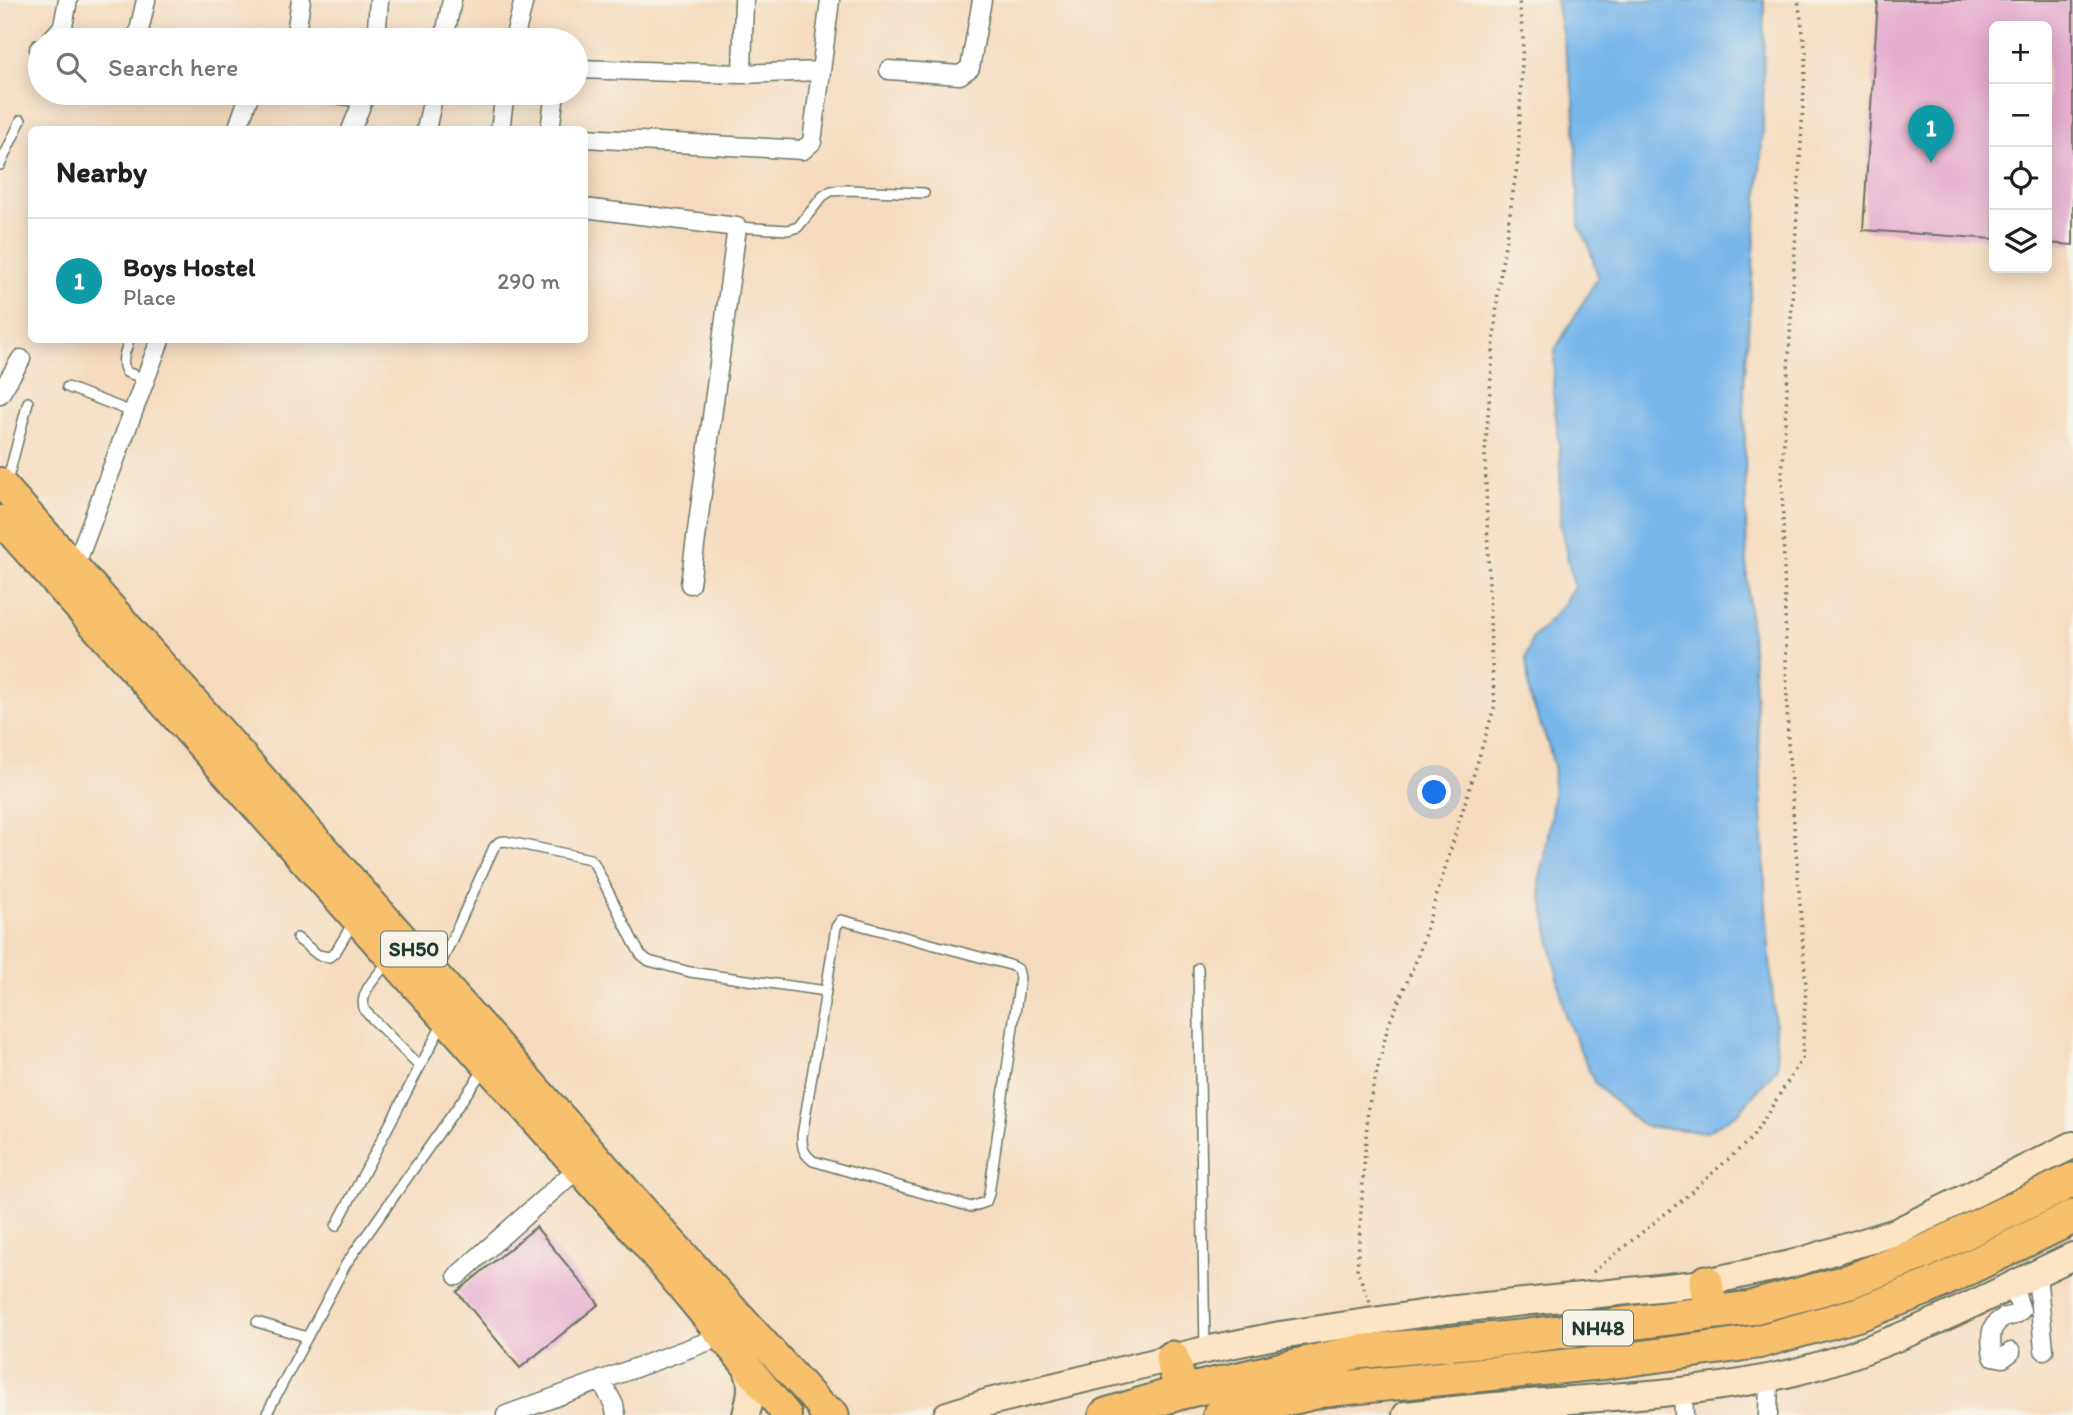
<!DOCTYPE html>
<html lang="en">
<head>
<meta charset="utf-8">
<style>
	:root { --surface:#fff; --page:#f6f6f6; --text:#202124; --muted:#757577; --line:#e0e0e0; --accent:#1a73e8 }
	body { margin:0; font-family:Itim,sans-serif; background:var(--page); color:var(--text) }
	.controls { position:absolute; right:21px; top:21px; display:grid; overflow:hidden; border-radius:10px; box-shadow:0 4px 18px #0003 }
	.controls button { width:63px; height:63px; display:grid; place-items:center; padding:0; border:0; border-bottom:2px solid var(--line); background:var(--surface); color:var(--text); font:35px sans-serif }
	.you { position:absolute; left:1435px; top:793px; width:24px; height:24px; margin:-18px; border:5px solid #fff; border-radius:50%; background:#1a73e8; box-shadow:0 0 0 10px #1a73e833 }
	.badge { display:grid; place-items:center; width:46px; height:46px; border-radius:50%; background:var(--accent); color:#fff; font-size:23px; font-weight:700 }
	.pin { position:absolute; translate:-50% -58px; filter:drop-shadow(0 2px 4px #0008) }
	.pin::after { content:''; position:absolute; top:37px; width:24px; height:21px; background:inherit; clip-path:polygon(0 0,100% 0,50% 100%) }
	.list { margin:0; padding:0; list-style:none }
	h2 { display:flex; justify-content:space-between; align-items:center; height:91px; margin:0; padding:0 28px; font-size:30px }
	h2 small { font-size:23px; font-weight:400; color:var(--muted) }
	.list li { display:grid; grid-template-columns:46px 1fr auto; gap:21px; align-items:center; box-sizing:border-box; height:126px; padding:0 28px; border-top:2px solid var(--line) }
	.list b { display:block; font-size:26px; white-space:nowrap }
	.list p { margin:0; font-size:23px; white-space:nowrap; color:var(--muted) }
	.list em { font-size:23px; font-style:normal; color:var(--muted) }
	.icon { flex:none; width:38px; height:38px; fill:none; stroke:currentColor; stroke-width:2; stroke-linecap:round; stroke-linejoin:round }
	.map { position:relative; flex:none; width:2073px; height:1415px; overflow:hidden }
	.search { position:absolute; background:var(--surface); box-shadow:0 4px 18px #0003; left:28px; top:28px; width:560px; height:77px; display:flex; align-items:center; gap:18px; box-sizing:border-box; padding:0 24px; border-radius:38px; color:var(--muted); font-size:26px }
	.panel { position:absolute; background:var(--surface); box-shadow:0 4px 18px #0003; left:28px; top:126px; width:560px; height:217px; border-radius:10px }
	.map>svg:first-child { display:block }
	.water { fill:#77b6eb; stroke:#4b7a90; stroke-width:2 }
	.building { fill:#e6adcf }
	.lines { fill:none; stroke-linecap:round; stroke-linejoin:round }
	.lane-casing { stroke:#6a7464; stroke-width:12 }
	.street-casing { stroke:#6a7464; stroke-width:21 }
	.secondary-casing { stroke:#6a7464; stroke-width:30 }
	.primary-casing { stroke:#6a7464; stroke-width:32 }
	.highway-casing { stroke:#6a7464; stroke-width:37 }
	.path { stroke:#6a7464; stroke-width:3.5; stroke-dasharray:2 5; stroke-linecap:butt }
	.lane { stroke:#fff; stroke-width:9 }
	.street { stroke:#fff; stroke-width:18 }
	.secondary { stroke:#fce5c4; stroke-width:26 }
	.primary { stroke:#f8bf6c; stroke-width:28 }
	.highway { stroke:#f8bf6c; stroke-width:33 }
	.labels { text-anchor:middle; stroke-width:6; stroke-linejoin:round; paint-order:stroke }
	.shield { fill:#f7f3e8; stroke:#60746a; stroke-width:2 }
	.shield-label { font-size:21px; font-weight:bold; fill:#1f3d34 }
</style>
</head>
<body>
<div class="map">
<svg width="2073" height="1415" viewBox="0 0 2073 1415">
	<rect width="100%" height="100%" fill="#f7f3e8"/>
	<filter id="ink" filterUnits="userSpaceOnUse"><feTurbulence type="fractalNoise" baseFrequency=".0143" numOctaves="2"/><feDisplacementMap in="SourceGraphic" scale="14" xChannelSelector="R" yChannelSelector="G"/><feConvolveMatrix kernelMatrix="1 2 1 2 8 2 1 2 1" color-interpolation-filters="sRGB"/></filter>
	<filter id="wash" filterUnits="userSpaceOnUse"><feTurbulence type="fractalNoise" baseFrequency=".00686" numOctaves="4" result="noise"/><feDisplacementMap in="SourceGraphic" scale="28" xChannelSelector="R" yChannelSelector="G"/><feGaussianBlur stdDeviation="1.57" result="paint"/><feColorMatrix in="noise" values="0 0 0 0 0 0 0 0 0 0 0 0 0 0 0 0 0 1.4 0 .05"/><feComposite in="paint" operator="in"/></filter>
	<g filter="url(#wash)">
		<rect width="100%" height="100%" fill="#f4dbbe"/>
		<path class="water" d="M1556,0H1764L1763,128L1744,388L1747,578L1760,760L1766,908L1778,1067L1740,1111L1707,1132L1643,1126L1595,1084L1565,1015L1539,882L1545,856L1553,799L1554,766L1548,744L1530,697L1526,658L1532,639L1558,611L1574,587L1560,524V452L1553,392L1555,350L1598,277L1588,243L1579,226L1574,99Z"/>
		<g id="blocks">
			<path class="building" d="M1878,0H2073V245L2047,243V26H1994V239L1863,230Z
				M536,1227L599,1304L520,1368L457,1292Z"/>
		</g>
	</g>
	<g filter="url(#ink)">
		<use href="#blocks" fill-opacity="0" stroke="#6a7464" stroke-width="2"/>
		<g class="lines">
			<g class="lane-casing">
				<path id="lane" d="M0,165L21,120
					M737,227L788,230L798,227L823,196L831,191L847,190L924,193
					M129,340C126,351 120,360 126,372L145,379
					M67,387L132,412
					M7,482L28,402
					M297,938L318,955L329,957L335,953L354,921
					M390,960C379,974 357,993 365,1011L420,1067
					M1198,968L1205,1349
					M438,970L494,847L499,842L505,841L590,859L594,863L634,943L641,955L649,961L690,972L826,991L802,1136C802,1148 803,1153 813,1161L971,1207L986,1202L989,1194L1020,978L1018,969L1010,965L841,920L836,927L826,991
					M336,1226L443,1023
					M257,1322L307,1337
					M266,1415L346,1264L485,1068"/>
			</g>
			<g class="street-casing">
				<path id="street" d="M51,40L63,26L68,0
					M137,40L146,0
					M295,40L301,0
					M376,40L379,0
					M444,40L452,0
					M514,40L524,0
					M39,49L40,48
					M576,69L742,74L820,71
					M889,70L960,75L970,68L982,0
					M742,74L744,0
					M324,93L365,98
					M237,130L250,93
					M351,130L366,93
					M426,130L434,93
					M500,130L505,93
					M550,130L555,93
					M584,138L803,150L812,142L830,0
					M584,208L737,227L690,584
					M0,394L21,359
					M73,572L160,340
					M2037,1273L2044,1350
					M457,1276L584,1163
					M2011,1352L2003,1358L1993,1356C1990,1339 1988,1324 2006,1317C2013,1315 2016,1316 2021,1310L2013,1286
					M601,1380L614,1405L616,1415
					M1683,1392L1684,1415
					M506,1415L723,1336
					M1768,1415L1769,1377"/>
			</g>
			<g class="secondary-casing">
				<path id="secondary" d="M744,1361C754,1384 752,1392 746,1415
					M947,1415L989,1402L1205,1350L1280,1335L1447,1310L1696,1284L1791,1264L1896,1232L2073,1145
					M1406,1415C1465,1408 1525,1403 1585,1399C1656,1394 1726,1389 1795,1372C1893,1347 1982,1299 2073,1256"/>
			</g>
			<g class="primary-casing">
				<path id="primary" d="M0,482L661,1230L829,1415
					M0,520L645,1243L787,1415"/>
			</g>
			<g class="highway-casing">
				<path id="highway" d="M1706,1282L1711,1312
					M1172,1358L1182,1392
					M825,1411L832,1415
					M1106,1415L1182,1392L1357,1352L1519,1337L1750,1308L1850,1281L1922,1253L2073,1180
					M1220,1415L1324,1390L1608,1362L1757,1342L1859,1314L1931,1286L2073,1217"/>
			</g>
			<path class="path" d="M1593,1272L1681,1201L1752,1138L1802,1059L1806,986L1788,744L1782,478L1806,53L1798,0
				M1370,1302L1357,1270L1368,1108L1388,1026L1418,956L1495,705L1491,652L1485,453L1498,290L1518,160L1523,38L1519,0"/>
			<use href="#lane" class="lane"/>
			<use href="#street" class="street"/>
			<use href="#secondary" class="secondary"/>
			<use href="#primary" class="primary"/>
			<use href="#highway" class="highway"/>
		</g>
	</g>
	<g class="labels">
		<g class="shield">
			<rect x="381" y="931.5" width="66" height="35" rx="5"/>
			<rect x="1563" y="1310.5" width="70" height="35" rx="5"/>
		</g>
		<g class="shield-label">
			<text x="414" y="956">SH50</text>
			<text x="1598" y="1335">NH48</text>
		</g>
	</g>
</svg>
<div class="controls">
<button>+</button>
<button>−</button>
<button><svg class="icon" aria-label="locate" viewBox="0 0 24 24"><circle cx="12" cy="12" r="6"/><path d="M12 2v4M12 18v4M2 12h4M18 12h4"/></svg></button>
<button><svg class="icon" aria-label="layers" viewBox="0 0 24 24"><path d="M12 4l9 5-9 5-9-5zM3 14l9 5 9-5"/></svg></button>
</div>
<div class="you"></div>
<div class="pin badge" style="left:1931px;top:163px;background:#0f9aa8">1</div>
<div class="search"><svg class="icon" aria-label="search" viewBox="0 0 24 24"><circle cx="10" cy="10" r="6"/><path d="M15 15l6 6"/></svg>Search here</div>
<section class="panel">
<h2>Nearby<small></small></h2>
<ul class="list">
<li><span class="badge" style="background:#0f9aa8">1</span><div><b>Boys Hostel</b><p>Place</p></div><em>290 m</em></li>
</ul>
</section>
</div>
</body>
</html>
